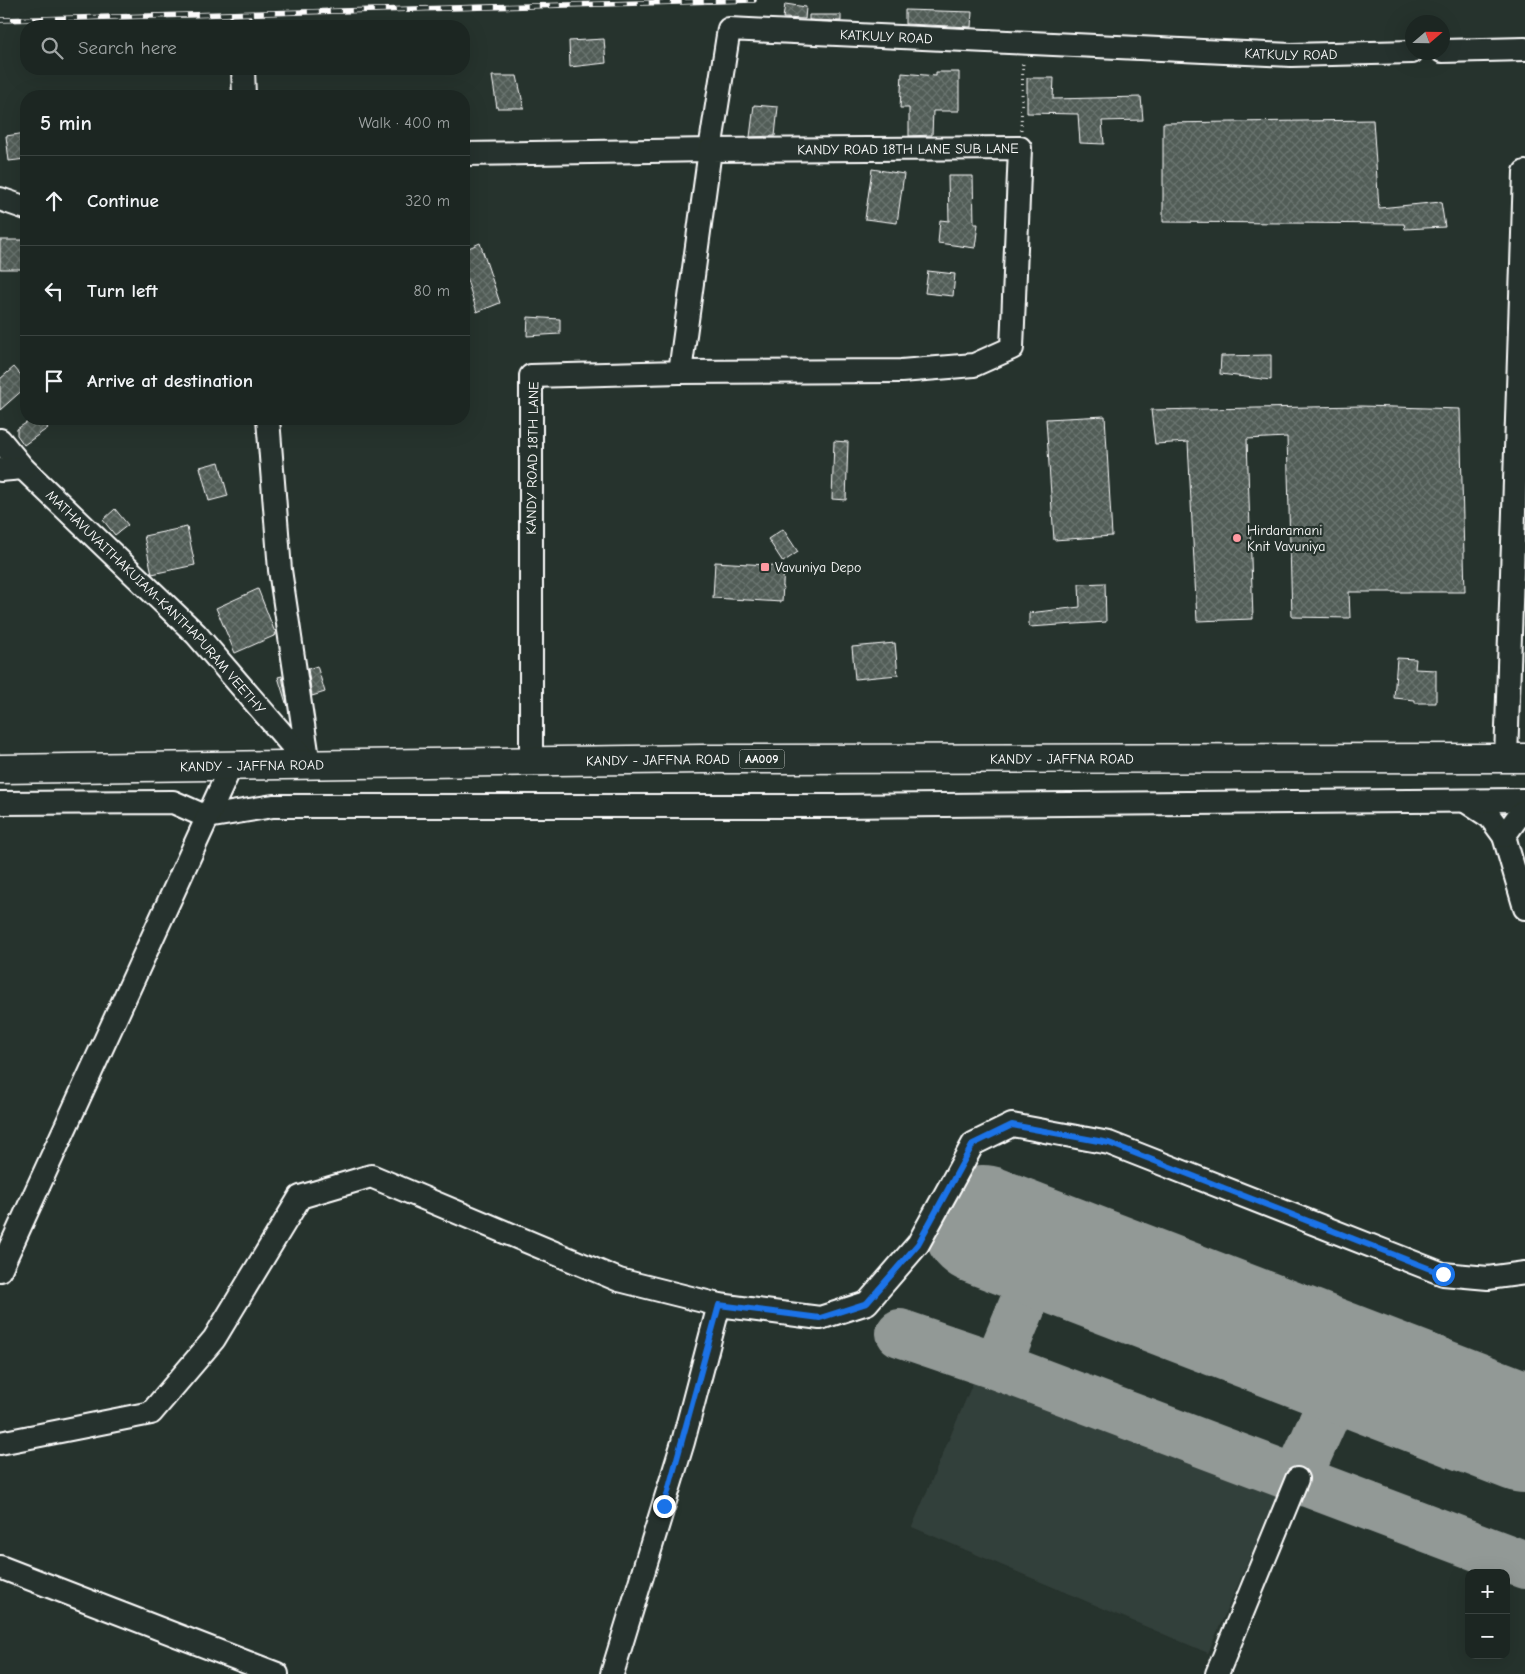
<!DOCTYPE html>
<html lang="en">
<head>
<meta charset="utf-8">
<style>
	:root { --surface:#1c2622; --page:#252e2a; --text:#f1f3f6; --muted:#a0a5a5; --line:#3a4340 }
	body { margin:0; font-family:"Comic Neue",sans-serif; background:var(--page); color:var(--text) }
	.controls { position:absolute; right:15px; bottom:15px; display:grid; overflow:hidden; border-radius:10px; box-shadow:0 5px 20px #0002 }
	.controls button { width:45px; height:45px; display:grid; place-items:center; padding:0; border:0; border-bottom:1px solid var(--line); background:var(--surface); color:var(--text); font:25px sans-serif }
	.compass { position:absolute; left:1405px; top:15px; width:45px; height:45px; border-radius:50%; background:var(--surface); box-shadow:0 5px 20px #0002; rotate:70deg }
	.stop { position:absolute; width:15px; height:15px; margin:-11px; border:4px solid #1a73e8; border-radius:50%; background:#fff }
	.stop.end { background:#1a73e8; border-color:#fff; box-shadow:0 1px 5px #0008 }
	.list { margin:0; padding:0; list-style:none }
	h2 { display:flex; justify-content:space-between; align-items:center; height:65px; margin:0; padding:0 20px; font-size:21px }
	h2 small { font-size:16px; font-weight:400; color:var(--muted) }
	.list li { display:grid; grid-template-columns:32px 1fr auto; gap:15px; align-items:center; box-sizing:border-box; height:90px; padding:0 20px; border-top:1px solid var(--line) }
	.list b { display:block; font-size:19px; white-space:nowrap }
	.list em { font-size:16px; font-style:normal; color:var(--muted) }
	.icon { flex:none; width:28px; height:28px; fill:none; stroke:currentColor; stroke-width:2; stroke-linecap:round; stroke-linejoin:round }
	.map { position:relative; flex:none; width:1525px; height:1674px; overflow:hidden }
	.search { position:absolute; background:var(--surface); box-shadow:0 5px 20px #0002; left:20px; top:20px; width:450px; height:55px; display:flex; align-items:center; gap:12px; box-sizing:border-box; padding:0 18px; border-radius:20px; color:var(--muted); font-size:19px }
	.panel { position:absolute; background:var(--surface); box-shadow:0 5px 20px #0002; left:20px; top:90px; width:450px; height:335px; border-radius:20px }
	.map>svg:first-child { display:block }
	.built { fill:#333f3a }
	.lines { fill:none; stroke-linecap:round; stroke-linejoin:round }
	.taxiway { stroke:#929996; stroke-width:48 }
	.runway { stroke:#929996; stroke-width:120 }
	.building { fill:url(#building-cross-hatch); stroke:#fff }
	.minor-casing { stroke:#fff; stroke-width:26 }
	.highway-casing { stroke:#fff; stroke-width:31 }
	.path { stroke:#fff; stroke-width:3; stroke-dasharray:1 4; stroke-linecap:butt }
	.minor { stroke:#26332d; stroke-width:22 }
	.highway { stroke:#26332d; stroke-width:28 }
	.rail-casing { stroke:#fff; stroke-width:5.5 }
	.rail { stroke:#26332d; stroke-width:4; stroke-dasharray:11; stroke-linecap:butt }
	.route { stroke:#1a73e8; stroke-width:6 }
	.poi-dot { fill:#ff9aa2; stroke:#26332d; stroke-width:2 }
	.labels { text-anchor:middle; stroke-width:4.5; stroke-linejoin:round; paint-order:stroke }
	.shield { fill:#26332d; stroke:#bec2c0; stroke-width:1 }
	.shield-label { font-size:12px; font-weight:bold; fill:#fff }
	.street-label { font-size:14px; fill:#fff; stroke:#26332d }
	.poi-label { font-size:14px; fill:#fff; stroke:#26332d; text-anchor:start }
</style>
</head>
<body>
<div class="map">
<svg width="1525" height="1674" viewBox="0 0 1525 1674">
	<defs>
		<pattern id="building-cross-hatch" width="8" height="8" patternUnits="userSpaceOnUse" patternTransform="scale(1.25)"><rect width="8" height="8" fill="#515c57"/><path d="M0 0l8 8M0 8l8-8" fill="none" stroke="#6b7470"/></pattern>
	</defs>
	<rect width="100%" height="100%" fill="#26332d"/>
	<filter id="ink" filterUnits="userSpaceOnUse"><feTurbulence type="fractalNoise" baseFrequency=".02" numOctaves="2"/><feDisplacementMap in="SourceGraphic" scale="10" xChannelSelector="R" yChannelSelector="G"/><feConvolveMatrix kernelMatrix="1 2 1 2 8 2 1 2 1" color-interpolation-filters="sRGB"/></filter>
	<g filter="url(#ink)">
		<path class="built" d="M982,1361L1286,1475L1208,1653L912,1527Z"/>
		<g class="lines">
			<path class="taxiway" d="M900,1333L997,1366L1525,1565
				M997,1366L1046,1249
				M1297,1479L1348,1365"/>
			<path class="runway" d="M983,1225L1525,1433"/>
		</g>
		<path class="building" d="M785,4L806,7L805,19L783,18Z
			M905,10L972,12L971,27L905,24Z
			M809,15H841V21L809,20Z
			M604,39L606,63L570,67L569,41Z
			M936,72H959V111H933L932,135L909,136V108H900L902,73L936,76Z
			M492,76H517L524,108H497Z
			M1027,78H1054L1053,99L1141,97L1143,120L1102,121L1104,144L1080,143L1078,114L1027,113Z
			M754,105L778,107L775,136L750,137Z
			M1373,120L1379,208L1441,202L1445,227L1405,229L1404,224L1163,222V123Z
			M26,133V159L9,161L6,136Z
			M872,169L904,174L897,223L865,219Z
			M948,176H973L974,224H978L975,248L938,243L940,220L949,221Z
			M0,240H26V269H0Z
			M480,243L500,303L477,312L464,270V250Z
			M928,271L955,274L953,296L925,293Z
			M528,317L560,319V334L527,336Z
			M1271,355V380L1220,374L1221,356Z
			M14,367L26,381V387L0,410V379Z
			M1362,406L1460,409L1465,592H1349L1350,618L1292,617L1287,437L1247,439L1253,619L1197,621L1188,442L1155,444L1151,410Z
			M1105,416L1112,536L1054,540L1046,419Z
			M32,419H41L48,428L24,445L17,435V429Z
			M834,441L848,442L846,500L832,499Z
			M219,462L228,496L209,501L200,467Z
			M115,509L128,525L115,535L103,520Z
			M187,527L195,565L152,574L144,536Z
			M783,529L798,552L783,562L768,539Z
			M715,562L784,566L782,602L713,598Z
			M1105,583L1106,622L1029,627V613L1080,607L1079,584Z
			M258,589L276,635L235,653L216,608Z
			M895,643L898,675L855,679L852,647Z
			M1397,658L1416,659L1415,669L1436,670V703H1415V700L1394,698Z
			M317,666L325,692L312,696L308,669Z
			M282,676L287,703H286L278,677Z"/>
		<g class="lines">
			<g class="minor-casing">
				<g id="minor">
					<path d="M240,24V26"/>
					<path d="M1442,51L1525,49"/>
					<path d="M243,69L244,96"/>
					<path id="s1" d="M464,154L710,150L729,29L1291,55L1412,52"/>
					<path d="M0,199L26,208"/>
					<path d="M268,419L280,570L309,765"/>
					<path id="s2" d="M0,440L23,468L196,634L309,765"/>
					<path d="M0,470L23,468"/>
					<path d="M1506,759L1525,172"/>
					<path id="s3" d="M531,761V376L680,372L710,150L1020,148L1012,348L974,365L901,371L680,372"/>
					<path d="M1467,802L1490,817L1504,836L1525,908"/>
					<path d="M0,803L173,802L207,817L273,806H837L1525,800"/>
					<path d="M1504,836L1520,814L1525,811"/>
					<path d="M0,1270L231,766"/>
					<path d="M0,1443L151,1413L214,1339L300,1197L371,1176L619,1280L719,1305L820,1318L867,1303L918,1244L973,1144L1012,1125L1109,1143L1443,1274L1488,1278L1525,1273"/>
					<path d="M0,1567L277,1674"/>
					<path d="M612,1674L683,1442L719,1305"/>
					<path d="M1217,1674L1297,1479"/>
				</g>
			</g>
			<g class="highway-casing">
				<g id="highway">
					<path id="s4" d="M0,769L702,759L1525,758"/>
				</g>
			</g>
			<path class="path" d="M1021,130L1023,62"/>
			<use href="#minor" class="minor"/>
			<use href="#highway" class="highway"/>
			<g class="rail-casing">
				<path id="rail" d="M0,20L754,0"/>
			</g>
			<use href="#rail" class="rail"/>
		</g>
	</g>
	<g class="lines" filter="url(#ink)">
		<path class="route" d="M664,1506L719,1305L820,1318L867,1303L918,1244L973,1144L1012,1125L1109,1143L1443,1274"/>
	</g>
	<g class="poi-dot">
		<circle cx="1237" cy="538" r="5"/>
		<rect x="760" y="562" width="10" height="10" rx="2.5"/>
	</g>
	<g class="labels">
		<rect class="shield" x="739.5" y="749.5" width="45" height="19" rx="4"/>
		<g class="shield-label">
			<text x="762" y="763">AA009</text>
		</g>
		<g class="street-label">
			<text dy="5" stroke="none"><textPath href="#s1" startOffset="526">KATKULY ROAD</textPath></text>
			<text dy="5" stroke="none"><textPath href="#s1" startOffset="931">KATKULY ROAD</textPath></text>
			<text dy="5" stroke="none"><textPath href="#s3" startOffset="956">KANDY ROAD 18TH LANE SUB LANE</textPath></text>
			<text transform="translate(532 458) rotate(-89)" y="5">KANDY ROAD 18TH LANE</text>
			<text dy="5" stroke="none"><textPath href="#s2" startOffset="225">MATHAVUVAITHAKUIAM-KANTHAPURAM VEETHY</textPath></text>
			<text dy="5" stroke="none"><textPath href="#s4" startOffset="1062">KANDY - JAFFNA ROAD</textPath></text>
			<text dy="5" stroke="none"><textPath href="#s4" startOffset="658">KANDY - JAFFNA ROAD</textPath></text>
			<text dy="5" stroke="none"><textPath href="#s4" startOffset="252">KANDY - JAFFNA ROAD</textPath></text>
		</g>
		<g class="poi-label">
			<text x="1247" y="535">Hirdaramani<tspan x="1247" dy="16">Knit Vavuniya</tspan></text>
			<text x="775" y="572">Vavuniya Depo</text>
		</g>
	</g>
</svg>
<div class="controls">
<button>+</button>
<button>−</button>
</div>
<svg class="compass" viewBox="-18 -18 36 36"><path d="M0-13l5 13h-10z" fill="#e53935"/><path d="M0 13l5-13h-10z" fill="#a0a5a5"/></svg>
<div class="stop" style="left:1443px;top:1274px"></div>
<div class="stop end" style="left:664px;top:1506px"></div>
<div class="search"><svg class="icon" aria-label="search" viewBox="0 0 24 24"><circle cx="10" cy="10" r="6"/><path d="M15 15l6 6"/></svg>Search here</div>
<section class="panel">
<h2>5 min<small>Walk · 400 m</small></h2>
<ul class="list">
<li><svg class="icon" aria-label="ahead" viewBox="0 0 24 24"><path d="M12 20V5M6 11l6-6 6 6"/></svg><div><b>Continue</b></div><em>320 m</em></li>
<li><svg class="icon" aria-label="left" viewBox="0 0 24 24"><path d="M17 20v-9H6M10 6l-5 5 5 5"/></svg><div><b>Turn left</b></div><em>80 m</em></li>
<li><svg class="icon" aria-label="arrive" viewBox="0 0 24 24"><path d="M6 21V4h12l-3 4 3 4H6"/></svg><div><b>Arrive at destination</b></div></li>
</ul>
</section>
</div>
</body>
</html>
